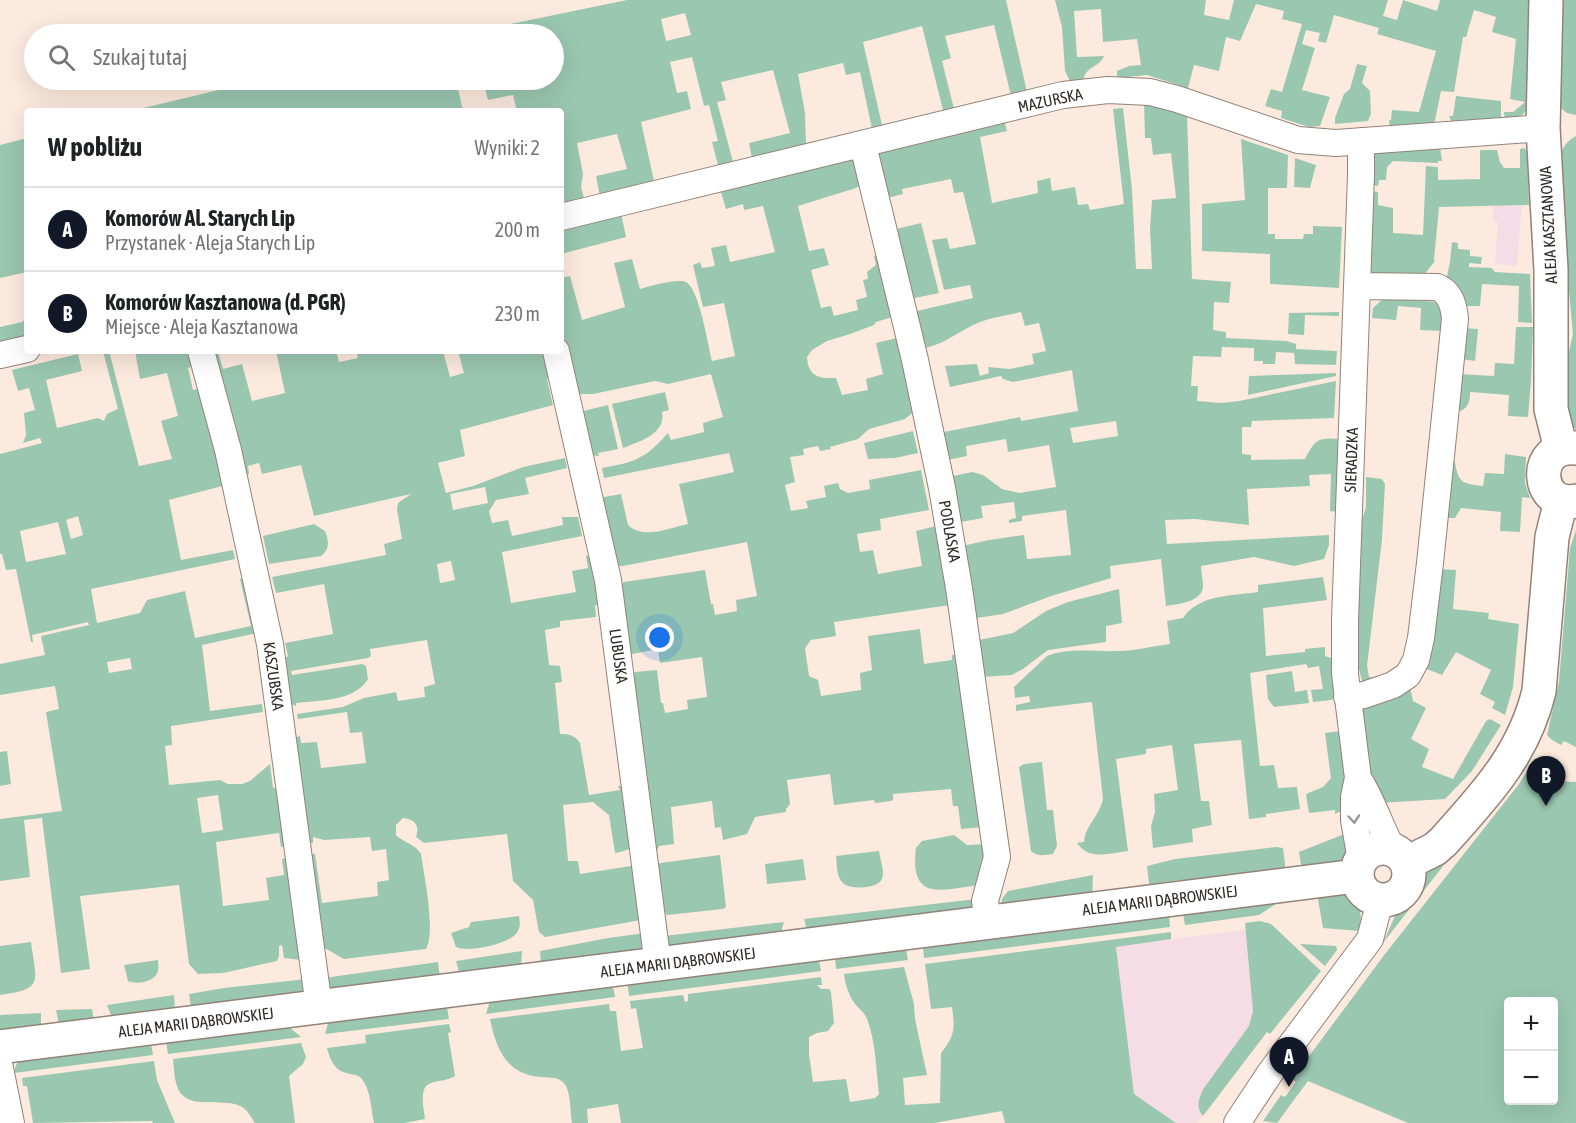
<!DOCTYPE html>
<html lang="pl">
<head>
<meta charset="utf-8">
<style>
	:root { --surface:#fff; --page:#f2f2f2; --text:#202124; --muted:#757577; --line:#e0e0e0; --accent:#111827 }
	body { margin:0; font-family:"Asap Condensed",sans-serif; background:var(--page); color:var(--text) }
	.controls { position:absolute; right:18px; bottom:18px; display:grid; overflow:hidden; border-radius:6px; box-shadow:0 6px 24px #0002 }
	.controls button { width:54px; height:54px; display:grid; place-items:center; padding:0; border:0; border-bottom:2px solid var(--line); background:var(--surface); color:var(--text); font:30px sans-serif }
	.you { position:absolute; left:660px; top:638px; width:21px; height:21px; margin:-15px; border:4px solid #fff; border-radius:50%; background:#1a73e8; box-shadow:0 0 0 9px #1a73e833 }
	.badge { display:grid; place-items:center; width:39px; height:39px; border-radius:50%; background:var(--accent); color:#fff; font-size:20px; font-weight:700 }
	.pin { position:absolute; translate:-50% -50px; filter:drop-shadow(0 2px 3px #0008) }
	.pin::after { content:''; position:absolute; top:32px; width:21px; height:18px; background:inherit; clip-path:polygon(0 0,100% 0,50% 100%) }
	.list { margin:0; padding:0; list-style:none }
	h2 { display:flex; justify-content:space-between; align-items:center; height:78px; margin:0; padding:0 24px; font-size:26px }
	h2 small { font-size:20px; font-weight:400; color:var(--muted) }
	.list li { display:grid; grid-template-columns:39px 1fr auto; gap:18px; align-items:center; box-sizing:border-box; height:84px; padding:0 24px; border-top:2px solid var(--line) }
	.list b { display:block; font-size:22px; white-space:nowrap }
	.list p { margin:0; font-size:20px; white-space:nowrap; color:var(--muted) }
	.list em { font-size:20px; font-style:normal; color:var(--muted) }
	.icon { flex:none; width:33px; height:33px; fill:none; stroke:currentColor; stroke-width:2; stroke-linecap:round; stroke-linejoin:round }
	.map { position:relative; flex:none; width:1576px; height:1123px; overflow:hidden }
	.search { position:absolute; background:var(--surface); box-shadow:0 6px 24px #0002; left:24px; top:24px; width:540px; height:66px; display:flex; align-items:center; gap:15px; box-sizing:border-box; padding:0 21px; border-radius:33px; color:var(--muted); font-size:22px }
	.panel { position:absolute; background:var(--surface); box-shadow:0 6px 24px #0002; left:24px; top:108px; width:540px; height:246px; border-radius:6px }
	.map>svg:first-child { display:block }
	.commercial { fill:#f5dde7 }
	.industrial { fill:#f6dde5 }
	.green { fill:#9ac7b0; fill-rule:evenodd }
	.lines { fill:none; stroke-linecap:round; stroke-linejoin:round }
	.street-casing { stroke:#928277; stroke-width:28 }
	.secondary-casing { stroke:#928277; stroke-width:36 }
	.street { stroke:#fff; stroke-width:26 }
	.secondary { stroke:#fff; stroke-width:33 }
	.oneway { stroke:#989693 }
	.labels { text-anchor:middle; stroke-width:5; stroke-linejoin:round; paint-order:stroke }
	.street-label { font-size:16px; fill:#322c27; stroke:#fff }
</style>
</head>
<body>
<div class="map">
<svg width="1576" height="1123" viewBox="0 0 1576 1123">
	<rect width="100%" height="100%" fill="#fdeade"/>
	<path class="commercial" d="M1493,206H1522L1517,266L1495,264L1498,222H1493Z"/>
	<path class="industrial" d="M1267,927L1279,1015L1197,1123H1176L1134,1094L1116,946Z"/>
	<path class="green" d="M627,0H1006L1027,92L1011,96L994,25L945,36L951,58L942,61L954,109L943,110L922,26L863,42L882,125L872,129L860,72L846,75L843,63L798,74L805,113L806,144L752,158L749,143L790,133L773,70L721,82L726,100L717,102L733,162L718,165L712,142L718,141L709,105L704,106L692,57L670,62L677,93L687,91L691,109L641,122L654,181L660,180L658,183L600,197L596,176L627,169L617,134L577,143L583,174L581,187L584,198L582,202L561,207V111H517L513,95L488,100L483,80H554V34H462ZM685,13L691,35L666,41L661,19Z
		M1055,0H1206L1204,15L1229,20L1234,0H1388L1383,16L1397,20L1403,0L1437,11L1440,0H1536L1527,110L1521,116L1505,121L1504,112H1513L1525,102L1510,99L1516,39L1492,32L1496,17L1474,10L1466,37H1463L1454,92L1441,91L1434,125L1390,129L1389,120H1391L1392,110L1419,112L1436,51L1377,34L1379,28L1334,15L1326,43L1318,41L1320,33L1306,30L1302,44L1315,48L1302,90L1330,97L1320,126L1309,127L1281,118L1282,111L1265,106L1271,89L1282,92L1302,24L1282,19L1284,11L1256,4L1240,41L1226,37L1219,71L1194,65L1188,88L1147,75L1117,78V71L1129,66L1141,65L1137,39L1103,42L1101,9L1074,11L1077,57L1104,56C1098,69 1087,65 1083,80L1070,81L1065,71L1062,27Z
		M1561,0H1576V115L1567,113L1558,106Z
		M1357,64L1367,66L1362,83L1370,91L1371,114L1368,121L1335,124V118L1344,94L1350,89Z
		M260,80H456L463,111H131Z
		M1456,96L1501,101V121L1453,125L1449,116H1453Z
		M1144,102L1187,113L1192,279L1231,282L1229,303L1214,302L1213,330L1226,332V338L1287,341L1296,344V349L1337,351L1336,365L1295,364L1294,353L1276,352L1275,364H1263V361H1254V348L1222,347L1221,357L1193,356L1191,386H1198L1197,401L1221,403L1239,401L1336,381L1334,418L1252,421L1251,427H1242V454L1251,455V460L1305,459C1315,440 1317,437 1341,439L1339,512L1330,511L1331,474L1309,475L1310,486L1247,489L1249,525L1195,519L1165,520L1167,544L1329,535V545L1324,559L1294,566L1254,557L1201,566C1201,572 1203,579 1203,586C1203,602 1178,604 1166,606L1161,559L1110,566L1111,578L1051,596L1003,614L976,618L962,546L989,540L1024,535L1027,559L1071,555L1066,510L1022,516V521L1009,523V520L1016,518L1014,502L981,506L983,518L961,522L957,520L949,477L972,472L983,475L1002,489L1019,493L1056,487L1049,445L1008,452L1006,439L966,446L967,456L947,460L939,433L1020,417L1021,421L1078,411L1072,370L1013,382L1003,379L1001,376L950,387L945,366L977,364L980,376L989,373L988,367L1010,369L1034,364L1032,354L1046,351L1039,323L1025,326L1021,312C1008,315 993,317 980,322C960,330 945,344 925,348L913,314L917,311L973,298L970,285L944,290L932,240L947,238L950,249L976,244L963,192L954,193L951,179L902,189L903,194L887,198L877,155L879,152L1004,120L1007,131L980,137L992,203L1038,193L1037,181L1050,178L1052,191L1075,187L1078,205L1088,204L1090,210L1124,204L1113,109L1123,108L1132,190L1136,269H1152L1150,229L1152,200L1176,198L1171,153L1153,155L1151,138H1145ZM1116,421L1118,436L1073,443L1070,428Z
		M1576,136V430L1564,414L1563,364L1569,351L1573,334L1558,175C1558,158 1561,144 1576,136Z
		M27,138V253H25L27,272L0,278V145Z
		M1241,139L1288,155L1287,188H1268V234H1275V239H1303L1304,234H1313V226L1342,227L1339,288L1270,284V254L1202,251V204L1245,200Z
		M1440,147L1442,161H1438V163L1393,161L1387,167L1386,180H1379L1378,186L1372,185L1374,153Z
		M1524,148L1527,151L1529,205L1439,207L1434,260L1435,261L1420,280L1368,274L1372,191L1378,192V205L1393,208V233L1423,235L1426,166L1438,167V180L1480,179V150H1497L1500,162L1504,168H1520V149Z
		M1295,158L1316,165L1310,188L1294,187Z
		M849,159L855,162L862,184L856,188L798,206L809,251L824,248L829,265L811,270L821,308L831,306L834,316L858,310L856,300L867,297L863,280L868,279L867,272L876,265L874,256H881L892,317L876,322L874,325L850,334L827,341L812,350L807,357C808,376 819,379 836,378L842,395L868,390L866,379L883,374L876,343L897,338L917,413L911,414L905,419L869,429L858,439L830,447L831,449L820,451L818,446L803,449L804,455L790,457L795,482L785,485L791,511L808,508L806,501L826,497L824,486L838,483L840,489L848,493L870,489L869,480L921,470L929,510L880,519L881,530L857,534L860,552L873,550L878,574L922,566L916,531L940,525L950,605L834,622L836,636L811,640L805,648L809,676L818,680L821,696L861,690L860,673L872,670L868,636L920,629L924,664L952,660V655L956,654L984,827L961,829L958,806H953L951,789L893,794V800L891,801L875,803L874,800L834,805L830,774L787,780L790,804L786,809V812L755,817L747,834L723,840L721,827L715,828L712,801L671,807L674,844L659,846L658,849L652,846L631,677L635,672L657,670L661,703H663L665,713L688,709L687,700L707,697L702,657L660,663L658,649L632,654L627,650L618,588L624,582L705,570L711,604H713L715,615L737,611L736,600L757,596L747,542L623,566H619L614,562L600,502L604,497L621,494L628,525C644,540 669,528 688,524L679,484L734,472L729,453L604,478L602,468C635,462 645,459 668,433L671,440L704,432L703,423L723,417L711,374L668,384L655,381L593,394H579L574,391L561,335V278L570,276L582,320L625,307L614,263L632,259L640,289C650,286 676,278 686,282C699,288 708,345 712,361L735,356L724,303L703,307L693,265L700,262L702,268L715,266L711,248L726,245L730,262L775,252L763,206L744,210L743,204L726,209L720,189Z
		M621,213L626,237L561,254V227Z
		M921,223L939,293L910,299L892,230Z
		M1452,242L1458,243V249L1470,250V256L1482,257L1481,264L1469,263V267L1492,268L1495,272L1530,274L1532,323L1518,322L1519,286L1482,284L1480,306H1466L1446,281L1450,262Z
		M1384,298L1437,302L1446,312L1444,331L1420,330L1421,308L1398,306L1396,320L1372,318L1373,308Z
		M1339,312V316L1305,315L1304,335L1288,334L1289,313Z
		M27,317V336L0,343V327L22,322Z
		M1516,327H1533L1531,381L1528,417L1508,416L1509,395L1470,392C1470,400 1469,407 1461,411L1457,410L1459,374L1494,376L1495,363L1514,364Z
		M1464,328L1478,329L1475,361L1461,359Z
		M103,351H109L139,466L172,459L161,421L178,416L167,373L140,379L135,351H192L196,365L188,368L193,390L202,388L226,485L169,500L181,560L233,550L235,559L91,589L97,623L140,613L147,600L185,591L195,638L251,626L240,579L247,578L257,633L202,645L210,711L262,704L263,712L171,726L172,745L165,746L169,785L220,780L228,784H242L250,781L270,764L273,788L281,787L285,846L281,847L279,833L216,842L223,906L269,900L266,878L284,875L282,859L286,858L291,862L301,960L284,958L282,945L279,946V956L277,961L223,973L198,974L189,964L179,885L80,896L90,969L61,973L42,818L24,820L30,877L0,881V819L62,811L46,712L59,709L55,686L0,695V664L45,655L41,636L89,625L88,622L32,635L33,642H31L16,569L6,570L2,554H0V454L42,443L40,438L23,443L26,435L24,413L35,410L29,388L18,391L12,370L78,354L82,371L46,380L57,428L98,418L104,421L107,414L118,409ZM78,516L83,535L71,539L66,520ZM58,522L66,554L26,562L20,531ZM130,658L132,669L109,673L107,662ZM218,795L223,830L202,833L197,798Z
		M210,351H218L223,369L242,364L252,401L285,393L276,351H336L339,362L358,358L356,351H443L450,377L464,373L458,351H547L553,378L547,379L553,405L460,430L465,456L438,463L446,493L473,486L523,467L565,458L567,468L525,478L529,494L496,500L489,511L492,523L508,520L512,536L563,525L562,517H578L582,536L502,552L511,603L576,592L572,571L588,568L586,556L590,555L603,604L595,605L596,617L560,621V627L545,630L549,665L560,666L562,682L555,683L560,734C569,734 575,735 580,743L589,795L620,790L618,786H622L635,848C628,849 622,852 615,853L609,815L593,802L563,805L568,861H578L580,874L637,865L641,920L545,937L539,932L533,900L513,881L507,834L424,843L416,837C420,826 415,819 403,818L396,825V835C404,843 414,843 421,854C424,876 436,931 426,949L344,959L323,947L308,859L311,854H315L322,903L378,896L377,882L389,880L386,849L372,851L370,837L324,840L313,837V843H311L306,840L293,741L296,737L300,736L301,743L317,742L321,768L366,763L362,732L350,733L347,712L298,719L297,714L343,707L364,698L396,692L398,701L425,697L424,687L435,684L427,640L370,649L371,656L368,658L291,671L292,675L362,664L366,666L368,679C354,702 319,700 296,703V706L287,703L281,661L288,656L285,643L333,634L324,584L276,593L272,577L386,555L384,544L402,539L397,509L398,503L411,494L314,516L301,465L262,474L259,463L248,466L249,474L243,476ZM485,487L488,503L453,510L450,494ZM451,561L455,580L440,583L437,564Z
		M1336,373V376L1248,395L1249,376Z
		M665,392L669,410L662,412C666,434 640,441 623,448L612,404Z
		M608,405L618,449L598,453L599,456L589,455L579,412Z
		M913,431L918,453L895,458L868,459L864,443Z
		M1505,454L1526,457L1525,483L1530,498L1522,497L1520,532L1500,531L1501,512L1461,508L1455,518H1444L1450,460L1455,462C1458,483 1463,484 1483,486L1485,473L1504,474Z
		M1366,477L1382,479L1385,484L1382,539L1367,666L1369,677L1378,678L1364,683C1359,678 1358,657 1355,647L1360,527L1366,507Z
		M314,524L325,531C329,541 330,549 321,556L269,564L263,536Z
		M1576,530V747L1564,741L1561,745L1552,740L1547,735L1559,682L1570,548Z
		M1439,569L1456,570L1453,609L1489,613L1488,619L1519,624L1513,687L1505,715L1492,708L1495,702L1480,694L1491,670L1456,652L1442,675L1424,668Z
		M1323,577L1327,600L1263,608L1266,656L1305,652V649L1325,647V656L1334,659L1337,696L1331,700L1313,702L1311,690L1323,689L1319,666L1308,668L1306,664L1250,673L1260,766L1274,765L1278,788L1297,787L1300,809L1266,814V817L1249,819L1241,740L1194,744L1201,801H1209L1212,825L1192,829L1193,842L1153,848L1151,826L1155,812L1154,794L1178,790L1172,745L1146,749V754L1116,759L1128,851C1110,853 1089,861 1077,843L1084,842C1085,826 1100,815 1103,799L1092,702L1016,711V705L1030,702L1029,696L1015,698L1014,687L1047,656C1069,647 1094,652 1118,651C1135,651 1153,646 1170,644L1167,621L1183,618C1199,594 1232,596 1258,592V585Z
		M1119,589L1122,623L1106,626V642L1048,650L1023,669L1012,675L981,677L976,642L979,640L1013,633L1046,611L1068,602Z
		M1292,671L1295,692L1307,690L1309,703L1274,707L1268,699L1266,675Z
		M1410,687L1413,701L1426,708L1411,739L1429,749L1422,767L1453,779L1486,721L1490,719L1501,725L1472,771L1445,799L1379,803L1366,763L1359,708Z
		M1341,731L1348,784L1343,810L1335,814V810L1309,813L1306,794L1323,787L1331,778L1325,733Z
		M7,751L11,784L0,786V752Z
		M1042,762L1047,810H1053L1057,846L1053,854C1045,855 1037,857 1031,851L1019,767L1024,764Z
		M1532,763H1541L1549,766L1546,775L1549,781L1576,782V1123H1408L1308,1081L1277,1123L1263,1121L1281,1095L1285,1097L1296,1082L1292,1079L1385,954L1519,784ZM1508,1002H1554V1100H1508Z
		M1347,833V852L1342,862L1302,871L1299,852Z
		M954,835L967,845L987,844L980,885C943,889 909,904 916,848L922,841Z
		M1276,847L1283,848L1286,873L1182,886L1181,880L1158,883L1159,889L1154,890L1149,884L1147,866L1175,859Z
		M879,851C880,859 885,872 882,879C878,889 849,890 843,883C836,877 837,864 836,856Z
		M720,855L726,907L723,909L667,915L660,904L655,868L660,863Z
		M1446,855L1447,861L1383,943L1395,916L1415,895L1425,871Z
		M803,859L806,880L767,884L765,864Z
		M1093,875L1092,898L1001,909L1002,899L1008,891Z
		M1341,893C1359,900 1364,913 1359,931L1323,928L1318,899L1307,894Z
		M1288,896L1259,915L1185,925L1183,914Z
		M976,899L971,909L807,930L804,919Z
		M519,916C520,922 521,928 516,934C507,944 467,953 456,947L451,933L469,927L471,922Z
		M1169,916L1170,927L924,958L923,947L1066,924L1068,930L1090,928V921Z
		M1260,921L1271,924L1321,971L1270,1034L1267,1032L1203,1116C1195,1107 1199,1098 1204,1088L1249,1026L1253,1011L1245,923Z
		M784,922L779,939L669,948L664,936Z
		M1171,932V939L1116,947L1134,1094L1176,1123H1005L1002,1111L934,1123H621L618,1104L587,1109L588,1123H572C570,1112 571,1096 566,1086C560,1076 551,1078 541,1077C506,1075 496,1048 490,1019L609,1004L610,1011H616L621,1051L643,1048L636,1008L631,1009L630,1001L683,995L685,1002L688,1001V994L821,977L822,985H817L821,989H829L831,992L834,1023L828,1031L817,1033L809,1037V1054L813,1082L846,1079L850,1102L875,1098L879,1094C876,1070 876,1042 867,1019C864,1011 857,1008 853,1001C848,993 845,983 844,974L904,967L914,1004L915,1019L927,1075L903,1078L905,1105L940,1103L941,1053C955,1036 955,1028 952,1007L931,1009L925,964Z
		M645,933L643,946L638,953L541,963L540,951L608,938Z
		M31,942C36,982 45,989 0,995V946Z
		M1300,944L1336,946L1337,950L1325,966Z
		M906,949L908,960L836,969L835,958Z
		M522,951L521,970L463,978L459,972L456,961Z
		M158,960C158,964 159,967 158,971C155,982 137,985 128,981L124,965Z
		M819,960L821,971L629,996L627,979Z
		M438,962L440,980L330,994L324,978Z
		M307,979V994L191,1007L189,994L224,988Z
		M612,981L615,997L486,1014L490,1001Z
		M174,995L175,1009L112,1018L107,1005Z
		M446,1001L449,1019L325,1034L330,1016Z
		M92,1009L94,1020L59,1025L56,1010Z
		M41,1013V1027L0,1034V1015Z
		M283,1022L301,1037L168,1054L166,1041Z
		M449,1024L451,1032L448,1033L455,1076C447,1081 440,1080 431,1083C418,1087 424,1108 425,1119L404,1123H374C371,1109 371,1088 360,1077C356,1074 351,1075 346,1073C334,1070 330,1059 327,1048L366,1043L365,1035Z
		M151,1043L153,1055L14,1073L16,1065L21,1059Z
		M301,1043L306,1057L303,1064L289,1076L295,1123H255C251,1117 247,1109 240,1106C221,1097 185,1112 177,1086C174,1078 174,1067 173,1059Z
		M154,1061L157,1080L175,1123H153L152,1121L33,1123L27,1086H23L22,1078Z"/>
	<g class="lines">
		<g class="street-casing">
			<path id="street" d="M1361,141V175L1345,621V674L1358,778L1354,797V820L1361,860
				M863,145L915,360L942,488L959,588L997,857L985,901L988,922
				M561,217L1063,95L1108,90L1150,92L1177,99L1298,140L1336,143L1543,128
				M201,351L228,450L270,644L319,1007
				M556,351L608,580L658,965
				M0,355L27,349
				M1347,697L1364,695L1393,685L1408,675L1416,660L1421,638L1430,563L1455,319C1454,305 1450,292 1437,287L1357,286
				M1358,778C1373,801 1380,827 1393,850
				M0,1068L11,1123
				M1237,1123L1270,1073L1370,939L1380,901"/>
		</g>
		<g class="secondary-casing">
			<path id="secondary" d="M1546,0L1543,128L1551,270V409L1561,449
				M1576,448C1530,443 1536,510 1576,501
				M1357 874a26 26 0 1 1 52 0a26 26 0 1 1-52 0Z
				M1407,863L1435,849L1444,841C1486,794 1524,754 1539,691L1552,537L1561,501
				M0,1047L1356,876"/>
		</g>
		<use href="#street" class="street"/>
		<use href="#secondary" class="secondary"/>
	</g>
	<defs><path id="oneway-chevron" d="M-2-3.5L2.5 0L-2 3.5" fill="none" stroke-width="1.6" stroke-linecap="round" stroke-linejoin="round" transform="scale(1.5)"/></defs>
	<use class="oneway" href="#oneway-chevron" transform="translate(1354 819) rotate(85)"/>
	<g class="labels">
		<g class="street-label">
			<text transform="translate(1050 100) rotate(-12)" y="6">MAZURSKA</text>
			<text transform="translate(1548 225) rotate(-93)" y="6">ALEJA KASZTANOWA</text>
			<text transform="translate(1351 460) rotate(-88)" y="6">SIERADZKA</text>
			<text transform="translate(950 531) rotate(80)" y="6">PODLASKA</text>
			<text transform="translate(619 656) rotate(82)" y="6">LUBUSKA</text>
			<text transform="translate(274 676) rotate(82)" y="6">KASZUBSKA</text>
			<text transform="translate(1160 900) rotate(-7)" y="6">ALEJA MARII DĄBROWSKIEJ</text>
			<text transform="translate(678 962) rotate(-7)" y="6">ALEJA MARII DĄBROWSKIEJ</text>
			<text transform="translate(196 1022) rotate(-7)" y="6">ALEJA MARII DĄBROWSKIEJ</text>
		</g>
	</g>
</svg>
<div class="controls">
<button>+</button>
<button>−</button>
</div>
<div class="you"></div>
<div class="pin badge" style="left:1289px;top:1087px">A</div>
<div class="pin badge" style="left:1546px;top:806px">B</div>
<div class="search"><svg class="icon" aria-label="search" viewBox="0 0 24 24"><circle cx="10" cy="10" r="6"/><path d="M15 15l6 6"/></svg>Szukaj tutaj</div>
<section class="panel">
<h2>W pobliżu<small>Wyniki: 2</small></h2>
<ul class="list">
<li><span class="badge">A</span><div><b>Komorów Al. Starych Lip</b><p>Przystanek · Aleja Starych Lip</p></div><em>200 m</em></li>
<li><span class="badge">B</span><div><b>Komorów Kasztanowa (d. PGR)</b><p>Miejsce · Aleja Kasztanowa</p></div><em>230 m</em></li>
</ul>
</section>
</div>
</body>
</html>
